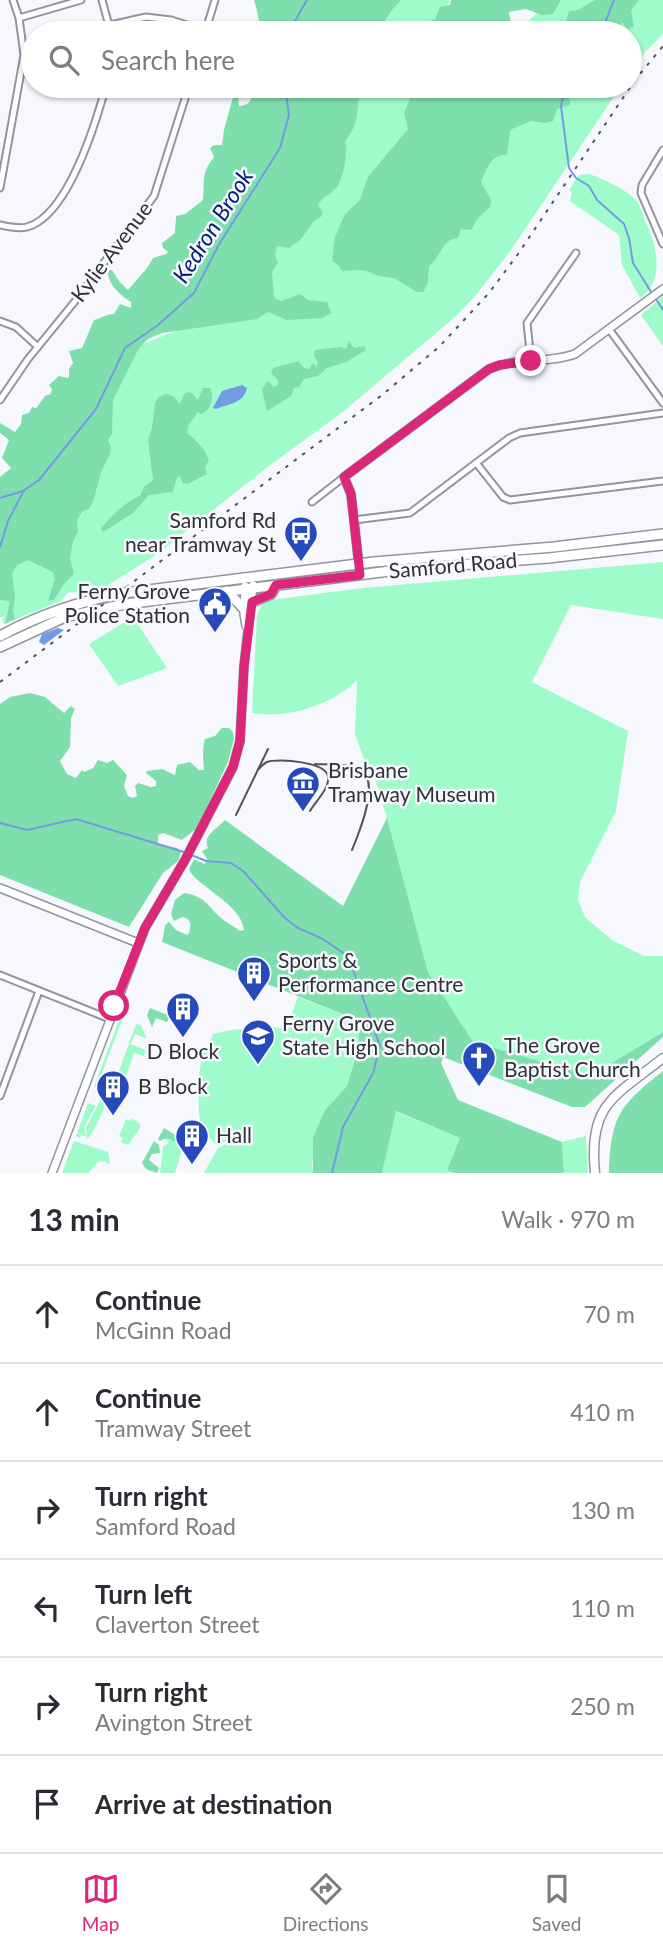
<!DOCTYPE html>
<html lang="en">
<head>
<meta charset="utf-8">
<style>
	:root { --surface:#fff; --page:#f2f2f3; --text:#2b2b33; --muted:#7c7c81; --line:#e1e1e2; --accent:#db2777 }
	body { margin:0; font-family:Lato,sans-serif; background:var(--page); color:var(--text) }
	.stop { position:absolute; width:21px; height:21px; margin:-16px; border:5px solid #db2777; border-radius:50%; background:#fff }
	.stop.end { background:#db2777; border-color:#fff; box-shadow:0 2px 7px #0008 }
	.list { margin:0; padding:0; list-style:none }
	h2 { display:flex; justify-content:space-between; align-items:center; height:91px; margin:0; padding:0 28px; font-size:30px }
	h2 small { font-size:23px; font-weight:400; color:var(--muted) }
	.list li { display:grid; grid-template-columns:46px 1fr auto; gap:21px; align-items:center; box-sizing:border-box; height:98px; padding:0 28px; border-top:2px solid var(--line) }
	.list b { display:block; font-size:26px; white-space:nowrap }
	.list p { margin:0; font-size:23px; white-space:nowrap; color:var(--muted) }
	.list em { font-size:23px; font-style:normal; color:var(--muted) }
	.icon { flex:none; width:38px; height:38px; fill:none; stroke:currentColor; stroke-width:2; stroke-linecap:round; stroke-linejoin:round }
	.map { position:relative; flex:none; width:663px; height:1173px; overflow:hidden }
	.search { position:absolute; background:var(--surface); box-shadow:0 2px 5px #0004; left:21px; right:21px; top:21px; height:77px; display:flex; align-items:center; gap:18px; box-sizing:border-box; padding:0 24px; border-radius:38px; color:var(--muted); font-size:26px }
	.sheet { height:679px; background:var(--surface) }
	nav { display:flex; justify-content:space-around; align-items:center; box-sizing:border-box; height:98px; border-top:2px solid var(--line); background:var(--surface); font-size:19px; color:var(--muted) }
	nav a { display:grid; justify-items:center; gap:4px }
	nav .on { color:var(--accent) }
	.map>svg:first-child { display:block }
	.green { fill:#9ffbca }
	.forest { fill:#7edfad }
	.water { fill:#749ae4 }
	.lines { fill:none; stroke-linecap:round; stroke-linejoin:round }
	.stream { stroke:#749ae4; stroke-width:2 }
	.minor-casing { stroke:#93959e; stroke-width:9 }
	.tertiary-casing { stroke:#93959e; stroke-width:10 }
	.secondary-casing { stroke:#93959e; stroke-width:11 }
	.primary-casing { stroke:#93959e; stroke-width:12 }
	.minor { stroke:#fff; stroke-width:5 }
	.tertiary { stroke:#fff; stroke-width:7 }
	.secondary { stroke:#fff; stroke-width:8 }
	.primary { stroke:#fff; stroke-width:9 }
	.tram { stroke:#535458; stroke-width:2 }
	.rail { stroke:#535458; stroke-width:2; stroke-dasharray:3.5 7; stroke-linecap:butt }
	.route { stroke:#db2777; stroke-width:9 }
	.labels { text-anchor:middle; stroke-width:5; stroke-linejoin:round; paint-order:stroke }
	.street-label { font-size:21px; fill:#303135; stroke:#f7f8fe }
	.poi-label { font-size:21px; fill:#303135; stroke:#f7f8fe; text-anchor:start }
	.water-label { font-size:23px; font-style:italic; fill:#001e72; stroke:#f7f8fe }
</style>
</head>
<body>
<div class="map">
<svg width="663" height="1173" viewBox="0 0 663 1173">
	<rect width="100%" height="100%" fill="#f7f8fe"/>
	<path class="green" d="M348,0H450L439,33H330Z
		M552,0H663V34L645,52L630,73V33H476L528,21Z
		M316,86H621L511,250L477,294L455,317L344,411L269,466L156,555L105,587L80,593L68,592L61,601L4,624L2,620L5,616L0,618V524L108,395L138,346L195,323Z
		M589,174C600,177 630,192 636,200C642,208 643,217 647,225C659,251 663,283 640,298L622,265L619,235L570,201L572,192L569,190L579,175Z
		M663,296V346L641,315Z
		M663,562V619L571,605L532,682L628,731L616,811L580,882L578,900L585,917L612,940L644,956H663V1032L590,1076L473,1043L428,972L387,818L373,773L366,764L355,735L357,680C333,705 287,719 252,713L257,615L263,603L270,600L363,588Z
		M133,617L167,668L118,686L89,644Z
		M298,997L360,1021L358,1050L347,1086L325,1110L312,1163L313,1173H204L218,1148L232,1141H225L217,1146C212,1140 203,1132 201,1124C197,1110 198,1072 202,1059C205,1049 210,1043 213,1034C234,1029 248,1026 269,1034L272,1027L286,1029Z
		M126,1001L128,1004L98,1084L102,1086L103,1091L94,1087Z
		M136,1024L141,1025L147,1039L135,1034L131,1044L146,1050L144,1056L134,1053L121,1091L114,1088L115,1082Z
		M106,1089L112,1094C103,1106 98,1127 87,1140L86,1128Z
		M88,1103L96,1106L84,1127L86,1137L81,1135L80,1138L76,1136Z
		M395,1111L460,1138L447,1170L455,1173H382Z
		M132,1118L140,1124V1128L128,1145L121,1142L123,1138L119,1136L126,1119L130,1121Z
		M586,1136L588,1173H564L562,1142Z
		M167,1139L173,1140L183,1147L175,1173H160L163,1146L168,1144Z
		M74,1141L108,1152L110,1163L109,1164L105,1161L98,1162L88,1173H62Z"/>
	<path class="forest" d="M254,0H401L392,10L377,33H263C258,22 258,11 254,0Z
		M451,0H561L553,14L542,15L526,9L509,12L511,25L522,30L524,33H429L424,23L435,19L440,7L450,5Z
		M595,0H639L631,10L634,27L627,29L622,22L618,33H553L555,25L566,21L569,11L578,10Z
		M246,86H362C355,107 361,123 345,141C348,153 344,175 338,185C333,194 323,195 318,205L322,211V216L314,221L301,239L289,248L277,246L275,256L278,263L272,272L274,298L281,301L300,294L308,300L327,302L331,313L322,318L287,320L268,312L257,319L162,333L148,339L139,348L113,400L112,434L108,440L111,447L110,454L101,472L93,502L89,509L82,512L77,520L78,532L73,541L70,558L74,574L63,585L54,600L48,601L55,579L53,572L28,560L17,565L12,574L15,596L13,611L15,619L5,624L10,601L0,600V477L11,468L2,458L9,440L0,433V423L15,432L21,424L22,415L29,413L32,407L36,408L45,396L51,394L52,389L49,385L59,376L68,378L69,377V369L73,363L69,351L82,348L94,320C102,318 106,314 114,314L120,304L131,308V302C120,295 107,284 108,270H112L119,281L128,290L147,268L153,258L166,254L168,252L163,248L162,243L175,233L176,216L185,214L203,200C205,181 200,175 214,157L210,148L214,145H222L224,130L234,93L238,95L239,106C250,105 252,100 253,90Z
		M408,86H571L568,90L570,105L557,109L553,121L545,123L531,121L510,130L507,155C492,153 486,170 481,182L491,200L490,207L477,219L471,230L461,229L458,238C441,239 441,258 429,266L428,283L423,292H417L394,278L379,276L363,270L342,271L338,265L332,261L335,237L345,214L360,200L368,177L408,129L404,113L412,94Z
		M349,341L354,348L364,346L366,350L346,362L327,368L318,376L304,379L299,387L294,388L291,396L267,411L262,389L268,381L274,387L278,385V380L271,373L273,368L298,361L304,368L309,369L313,363L316,367L318,363L314,355L315,350L341,347L346,349Z
		M203,388H210C215,397 211,409 202,414L198,412L188,426L187,433C197,441 205,448 209,461L205,467L207,474L188,484L183,483L180,476L177,477L173,492L149,495L133,513L103,532L101,529C107,519 131,498 140,496L144,487L153,480L148,440L152,428L155,403L159,397L166,394L173,396L180,404L184,395L187,392L192,393L198,400Z
		M30,693L45,697L64,713L71,706L75,709L71,718L70,747L60,761L67,774L76,778L82,770L84,772L93,768L98,760L107,763L113,760L127,775L124,786L128,796L133,798L137,796L135,786L138,783L151,787L156,786V781L146,773L147,771L162,769L175,775L177,765L190,762L199,770H204C203,758 202,749 205,739L215,736L222,728H229L233,732L234,739L228,762L197,828L182,840L163,833L158,835V844L177,848L181,852L178,861L163,873L129,927L0,875V704L10,697Z
		M387,818L428,972L473,1042L590,1076L663,1032V1037L585,1107H572L443,1057L441,1063L458,1100L562,1142L564,1173H455L447,1170L460,1138L396,1111L382,1173H313V1138L325,1110L347,1086L358,1050L360,1021L162,942L165,925L169,922L176,930L187,935L189,933C191,925 192,919 182,917L174,921L171,914L175,900L184,893C209,897 208,909 225,921C230,925 235,927 240,931L244,930C242,904 193,884 189,869L194,859L205,864L207,859L202,851L208,848C202,835 217,829 225,820L343,906Z
		M150,1008L170,1016L167,1022L156,1018L152,1027L147,1015Z
		M663,1071V1173H609C611,1116 619,1106 663,1071Z
		M164,1128L188,1143L185,1152L183,1151L182,1146C175,1142 168,1135 160,1141L158,1139Z
		M154,1141L159,1145L160,1153L152,1154L149,1160L159,1168L157,1173L146,1169L142,1163Z"/>
	<path class="water" d="M242,385L247,388C243,404 230,403 216,409L213,408L222,391Z
		M58,628L64,630L44,645L39,642L42,634Z"/>
	<g class="lines">
		<path class="stream" d="M288,33L307,0
			M601,33L614,0
			M565,86L561,106L569,168L576,178L589,186L597,200L624,224L629,238L633,263L653,295
			M656,299L663,310
			M0,498L23,491L39,480L96,409L125,348L158,325L194,293L218,246L280,148L289,115L285,86
			M0,547L8,521L23,492
			M0,823L27,830L76,819L184,852
			M189,854L206,861L231,863L243,871L285,918L298,928L321,938L342,952L351,964L380,1046L373,1073L343,1127L332,1173"/>
		<g class="minor-casing">
			<path id="minor" d="M102,0L111,33
				M19,18L81,0
				M110,25L146,17L171,20L206,31
				M205,33L215,0
				M663,150L642,185L641,193L663,244
				M0,188L24,55L19,18L13,0
				M0,225C9,227 19,229 27,227C68,216 96,122 106,86
				M0,321L16,327L38,347
				M609,329L663,403
				M531,361L527,323L576,253
				M0,400L28,359L76,300L154,196L189,86
				M477,464L503,497L510,500L663,481
				M312,502L344,477
				M354,520L410,513L509,438L520,433L663,413
				M0,975L110,1019
				M0,1096L39,991"/>
		</g>
		<g class="tertiary-casing">
			<path id="tertiary" d="M360,575L351,494L344,477L489,369C516,357 548,364 575,354L663,289
				M245,586L244,614L246,626
				M0,888L138,943
				M52,1173L145,928L185,860L233,767L240,741L244,666L253,585"/>
		</g>
		<g class="secondary-casing">
			<path id="secondary" d="M595,1173C588,1104 614,1097 663,1058"/>
		</g>
		<g class="primary-casing">
			<path id="primary" d="M227,591L244,609
				M252,602L271,594L276,585
				M0,636C39,615 80,601 124,593L374,562L554,547L663,534
				M0,647L65,617L126,604L406,569L548,558L663,545"/>
		</g>
		<use href="#minor" class="minor"/>
		<use href="#tertiary" class="tertiary"/>
		<use href="#secondary" class="secondary"/>
		<use href="#primary" class="primary"/>
		<path class="tram" d="M315,764C328,765 347,763 359,769C382,779 359,833 352,850
			M259,769C262,765 263,764 267,762C279,758 327,762 328,777C330,788 315,802 310,811
			M236,815L268,749"/>
		<path class="rail" d="M0,682L382,395L439,347L489,293L518,254L635,80L663,46"/>
	</g>
	<g class="lines">
		<path class="route" d="M114,1006L145,928L185,860L233,767L240,741L244,666L252,602L271,594L276,585L360,575L351,494L344,477L489,369L499,365L531,361"/>
	</g>
	<defs>
		<g id="bus-pin" transform="scale(1.75)"><path d="M0 17L-7.5 6A9.5 9.5 0 1 1 7.5 6Z" fill="#264ab9" stroke="#f7f8fe"/><path d="M-5-6H5V4H4V6H2V4H-2V6H-4V4H-5ZM-3.5-4V0h7V-4ZM-3.5 1.2v1.5H-2V1.2ZM2 1.2v1.5H3.5V1.2Z" fill="#fff"/></g>
		<g id="civic-pin" transform="scale(1.75)"><path d="M0 17L-7.5 6A9.5 9.5 0 1 1 7.5 6Z" fill="#264ab9" stroke="#f7f8fe"/><path d="M-.6-6.5H3V-4.5H.6V-3L4-1V1h2V6H-6V1h2V-1L-.6-3ZM-1.2 2.5V6h2.4V2.5Z" fill="#fff"/></g>
		<g id="museum-pin" transform="scale(1.75)"><path d="M0 17L-7.5 6A9.5 9.5 0 1 1 7.5 6Z" fill="#264ab9" stroke="#f7f8fe"/><path d="M0-6L6-3V-2H-6V-3ZM-5-1h2V3h-2ZM-1-1h2V3h-2ZM3-1h2V3H3ZM-6 4H6V6H-6Z" fill="#fff"/></g>
		<g id="building-pin" transform="scale(1.75)"><path d="M0 17L-7.5 6A9.5 9.5 0 1 1 7.5 6Z" fill="#264ab9" stroke="#f7f8fe"/><path d="M-4-6H4V6H1V3H-1V6H-4ZM-2.5-4.3h1.7v1.8h-1.7ZM.8-4.3h1.7v1.8H.8ZM-2.5-1h1.7V.8h-1.7ZM.8-1h1.7V.8H.8Z" fill="#fff"/></g>
		<g id="school-pin" transform="scale(1.75)"><path d="M0 17L-7.5 6A9.5 9.5 0 1 1 7.5 6Z" fill="#264ab9" stroke="#f7f8fe"/><path d="M0-5L7-2L0 1L-7-2ZM-4 1L0 2.5L4 1V4Q0 6-4 4Z" fill="#fff"/></g>
		<g id="church-pin" transform="scale(1.75)"><path d="M0 17L-7.5 6A9.5 9.5 0 1 1 7.5 6Z" fill="#264ab9" stroke="#f7f8fe"/><path d="M-1.2-6h2.4v3.5h3.3v2.4h-3.3V6h-2.4V-.1h-3.3v-2.4h3.3Z" fill="#fff"/></g>
	</defs>
	<g fill-rule="evenodd">
		<use href="#bus-pin" x="301" y="533"/>
		<use href="#civic-pin" x="215" y="604"/>
		<use href="#museum-pin" x="303" y="783"/>
		<use href="#building-pin" x="254" y="973"/>
		<use href="#building-pin" x="183" y="1009"/>
		<use href="#school-pin" x="258" y="1036"/>
		<use href="#church-pin" x="479" y="1058"/>
		<use href="#building-pin" x="113" y="1087"/>
		<use href="#building-pin" x="192" y="1136"/>
	</g>
	<g class="labels">
		<g class="street-label">
			<text transform="translate(112 252) rotate(-53)" y="7">Kylie Avenue</text>
			<text transform="translate(453 566) rotate(-5)" y="7">Samford Road</text>
		</g>
		<g class="poi-label">
			<text x="276" y="528" text-anchor="end">Samford Rd<tspan x="276" dy="24">near Tramway St</tspan></text>
			<text x="190" y="599" text-anchor="end">Ferny Grove<tspan x="190" dy="24">Police Station</tspan></text>
			<text x="328" y="778">Brisbane<tspan x="328" dy="24">Tramway Museum</tspan></text>
			<text x="278" y="968">Sports &amp;<tspan x="278" dy="24">Performance Centre</tspan></text>
			<text x="282" y="1031">Ferny Grove<tspan x="282" dy="24">State High School</tspan></text>
			<text x="504" y="1053">The Grove<tspan x="504" dy="24">Baptist Church</tspan></text>
			<text x="183" y="1059" text-anchor="middle">D Block</text>
			<text x="138" y="1094">B Block</text>
			<text x="216" y="1143">Hall</text>
		</g>
		<g class="water-label">
			<text transform="translate(213 226) rotate(-58)" y="8">Kedron Brook</text>
		</g>
	</g>
</svg>
<div class="stop" style="left:114px;top:1006px"></div>
<div class="stop end" style="left:531px;top:361px"></div>
<div class="search"><svg class="icon" aria-label="search" viewBox="0 0 24 24"><circle cx="10" cy="10" r="6"/><path d="M15 15l6 6"/></svg>Search here</div>
</div>
<section class="sheet">
<h2>13 min<small>Walk · 970 m</small></h2>
<ul class="list">
<li><svg class="icon" aria-label="ahead" viewBox="0 0 24 24"><path d="M12 20V5M6 11l6-6 6 6"/></svg><div><b>Continue</b><p>McGinn Road</p></div><em>70 m</em></li>
<li><svg class="icon" aria-label="ahead" viewBox="0 0 24 24"><path d="M12 20V5M6 11l6-6 6 6"/></svg><div><b>Continue</b><p>Tramway Street</p></div><em>410 m</em></li>
<li><svg class="icon" aria-label="right" viewBox="0 0 24 24"><path d="M7 20v-9h11M14 6l5 5-5 5"/></svg><div><b>Turn right</b><p>Samford Road</p></div><em>130 m</em></li>
<li><svg class="icon" aria-label="left" viewBox="0 0 24 24"><path d="M17 20v-9H6M10 6l-5 5 5 5"/></svg><div><b>Turn left</b><p>Claverton Street</p></div><em>110 m</em></li>
<li><svg class="icon" aria-label="right" viewBox="0 0 24 24"><path d="M7 20v-9h11M14 6l5 5-5 5"/></svg><div><b>Turn right</b><p>Avington Street</p></div><em>250 m</em></li>
<li><svg class="icon" aria-label="arrive" viewBox="0 0 24 24"><path d="M6 21V4h12l-3 4 3 4H6"/></svg><div><b>Arrive at destination</b></div></li>
</ul>
</section>
<nav>
<a class="on"><svg class="icon" aria-label="map" viewBox="0 0 24 24"><path d="M3 6l6-2 6 2 6-2v14l-6 2-6-2-6 2zM9 4v14M15 6v14"/></svg>Map</a>
<a><svg class="icon" aria-label="directions" viewBox="0 0 24 24"><path d="M12 3l9 9-9 9-9-9zM9 14v-3h6M13 9l2 2-2 2"/></svg>Directions</a>
<a><svg class="icon" aria-label="saved" viewBox="0 0 24 24"><path d="M7 4h10v16l-5-4-5 4z"/></svg>Saved</a>
</nav>
</body>
</html>
